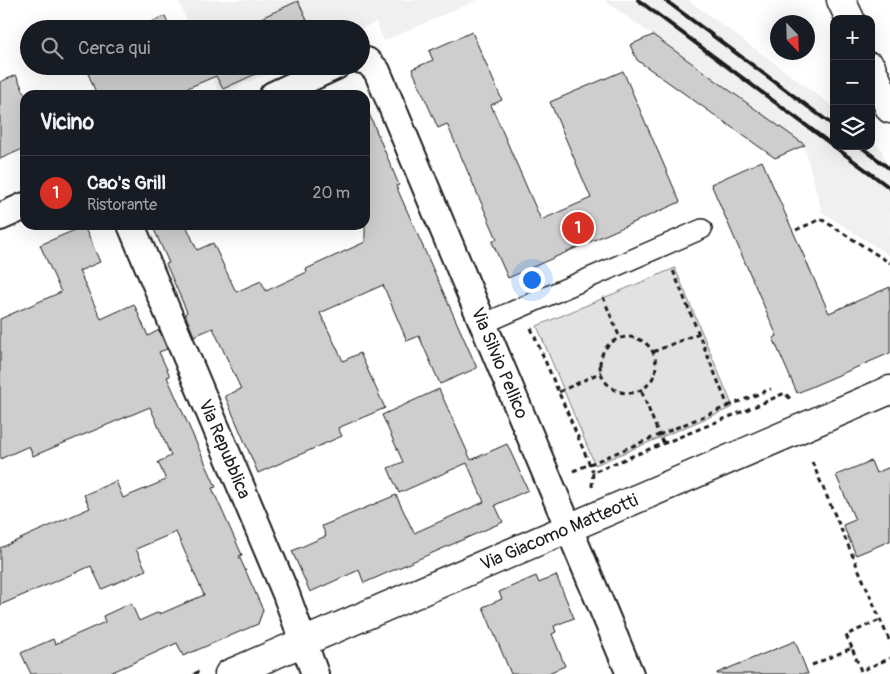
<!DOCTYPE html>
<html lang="it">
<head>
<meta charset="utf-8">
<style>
	:root { --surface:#171b24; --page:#20242c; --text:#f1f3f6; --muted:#9ea1a6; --line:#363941; --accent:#d93025 }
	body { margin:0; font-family:Pangolin,sans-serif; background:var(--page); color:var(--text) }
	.controls { position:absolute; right:15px; top:15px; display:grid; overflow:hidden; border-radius:10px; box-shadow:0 5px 20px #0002 }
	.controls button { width:45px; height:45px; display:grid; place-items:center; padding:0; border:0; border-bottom:1px solid var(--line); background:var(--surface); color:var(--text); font:25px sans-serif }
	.compass { position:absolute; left:770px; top:15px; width:45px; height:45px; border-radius:50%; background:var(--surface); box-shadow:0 5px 20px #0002; rotate:157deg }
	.you { position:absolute; left:531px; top:279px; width:18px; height:18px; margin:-12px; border:4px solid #fff; border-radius:50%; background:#1a73e8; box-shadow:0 0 0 8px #1a73e833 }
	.badge { display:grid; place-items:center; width:32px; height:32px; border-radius:50%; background:var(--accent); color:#fff; font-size:16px; font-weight:700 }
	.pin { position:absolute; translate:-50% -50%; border:2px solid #fff; box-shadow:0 1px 5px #0006 }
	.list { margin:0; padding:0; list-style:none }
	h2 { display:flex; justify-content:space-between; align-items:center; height:65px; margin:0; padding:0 20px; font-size:21px }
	h2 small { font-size:16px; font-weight:400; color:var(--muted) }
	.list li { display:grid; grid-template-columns:32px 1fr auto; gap:15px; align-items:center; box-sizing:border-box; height:75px; padding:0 20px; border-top:1px solid var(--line) }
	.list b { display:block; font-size:19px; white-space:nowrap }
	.list p { margin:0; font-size:16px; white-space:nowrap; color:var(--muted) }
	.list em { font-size:16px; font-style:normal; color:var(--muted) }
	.icon { flex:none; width:28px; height:28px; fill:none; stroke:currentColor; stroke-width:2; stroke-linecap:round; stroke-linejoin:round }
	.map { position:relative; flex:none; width:890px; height:674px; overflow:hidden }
	.search { position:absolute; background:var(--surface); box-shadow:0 5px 20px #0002; left:20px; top:20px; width:350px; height:55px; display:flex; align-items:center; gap:12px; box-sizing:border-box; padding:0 18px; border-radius:28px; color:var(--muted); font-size:19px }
	.panel { position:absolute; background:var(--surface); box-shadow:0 5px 20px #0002; left:20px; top:90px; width:350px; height:140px; border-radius:15px }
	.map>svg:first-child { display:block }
	.built { fill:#f0f0f0 }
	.green { fill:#e2e2e2; stroke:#7f7f7f }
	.building { fill:#cecece; stroke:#1c1c1c }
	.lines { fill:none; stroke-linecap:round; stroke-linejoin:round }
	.pedestrian-casing { stroke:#1c1c1c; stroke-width:22 }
	.minor-casing { stroke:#1c1c1c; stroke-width:30 }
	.tertiary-casing { stroke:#1c1c1c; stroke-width:31 }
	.path { stroke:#1c1c1c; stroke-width:3; stroke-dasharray:5 4; stroke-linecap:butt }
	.pedestrian { stroke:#fff; stroke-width:19 }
	.minor { stroke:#fff; stroke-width:26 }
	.tertiary { stroke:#fff; stroke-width:28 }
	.rail { stroke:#1c1c1c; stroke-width:4 }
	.labels { text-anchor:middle; stroke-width:4; stroke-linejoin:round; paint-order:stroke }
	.street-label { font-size:18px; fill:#1c1c1c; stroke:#fff }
</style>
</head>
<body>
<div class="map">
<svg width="890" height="674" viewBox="0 0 890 674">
	<rect width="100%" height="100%" fill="#fff"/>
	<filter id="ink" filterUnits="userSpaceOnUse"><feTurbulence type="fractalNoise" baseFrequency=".02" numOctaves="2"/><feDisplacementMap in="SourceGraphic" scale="10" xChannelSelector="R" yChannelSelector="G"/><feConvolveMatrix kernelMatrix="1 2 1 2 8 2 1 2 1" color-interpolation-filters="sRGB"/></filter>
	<g filter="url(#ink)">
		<path class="built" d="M178,0H477L384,41L376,22L361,29H191Z
			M604,0H688L834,107V146H871V139L881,149L890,175V256L822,212L804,145Z
			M207,66H282L221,95H220Z"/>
		<path class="green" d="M675,268L733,407L595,465L537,326Z"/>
		<path class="building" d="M298,1L311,29H237Z
			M165,16L170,29H136Z
			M472,32L502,100L491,105L541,220L591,198L550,102L623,71L680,202L508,278L492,242L497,239L447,124L438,128L412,69L433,60L429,51Z
			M653,35L805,145L775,158L637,60L630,45Z
			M85,66H273L223,89L216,76L171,95H97Z
			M16,75L25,94V148L0,159V82Z
			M365,104L399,185L396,186L477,368L440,384L419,336L407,341L383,285L320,313L343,361L360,353L385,408L338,428L342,436L258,473L225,396L241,389L213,328L194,336L185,314L187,312L166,264L169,263L152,225H186L197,250L213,243L236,292L261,281L266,291L307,272L306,269L365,242Z
			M762,161L829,313L890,287V353L797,393L773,338L777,336L711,184Z
			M84,226L100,262L79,271L101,319L134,304L148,336L159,330L167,349L159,352L170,376L167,377L216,487L212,488L242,555L239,556L263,610L258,624L183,656L177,643L108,674H31L21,653L53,639L55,644L105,622L103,616L131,603L139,621L159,612L160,614L204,595L176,532L136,549L146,570L102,589L91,566L0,605V548L90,508L84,495L116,481L123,498L166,480L158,462L171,456L150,407L33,456L29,446L0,459V319L61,292L40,245Z
			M439,389L471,460L507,444L528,490L495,505L503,522L364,583L359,570L310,592L292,551L326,536L322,526L396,495L414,533L484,502L467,463L399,493L388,468L403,462L382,415Z
			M871,461L876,473L890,467V541L856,555L843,525L855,520L836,475Z
			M556,575L574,618L554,626L556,632L552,634L565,666L546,674H511L483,607L502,599L499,592L536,576L539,583Z
			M795,641L808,674H717V673Z"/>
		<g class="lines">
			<g class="pedestrian-casing">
				<path id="pedestrian" d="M483,324L702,229"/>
			</g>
			<g class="minor-casing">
				<path id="minor" d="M361,60L367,61L377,71L630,674
					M273,95L336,66
					M0,217L25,206
					M131,225L286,594L315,674"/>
			</g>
			<g class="tertiary-casing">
				<path id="tertiary" d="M841,0L850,19
					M871,67L890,109
					M229,674L890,390"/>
			</g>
			<path class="path" d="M796,230L821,219L890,263
				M603,297L620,338
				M531,328L593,472
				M600 365a28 28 0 1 1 56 0a28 28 0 1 1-56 0Z
				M653,352L699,333
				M559,392L601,372
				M728,406L771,389
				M664,443L659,435L728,406L672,268
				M812,462L890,642
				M573,471L659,435L641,390
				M592,487L593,472L756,406L785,393L792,401
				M852,648L846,635L880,620
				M812,665L852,648L861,671L890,658
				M194,674L202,670"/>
			<use href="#pedestrian" class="pedestrian"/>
			<use href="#minor" class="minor"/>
			<use href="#tertiary" class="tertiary"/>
			<path class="rail" d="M638,0L890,188
				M665,0L834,126
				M860,146L890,169"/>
		</g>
	</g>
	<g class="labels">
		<g class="street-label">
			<text transform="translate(500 363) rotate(67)" y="6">Via Silvio Pellico</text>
			<text transform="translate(225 449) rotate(67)" y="6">Via Repubblica</text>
			<text transform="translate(559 532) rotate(-23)" y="6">Via Giacomo Matteotti</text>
		</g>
	</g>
</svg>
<div class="controls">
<button>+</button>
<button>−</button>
<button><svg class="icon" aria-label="layers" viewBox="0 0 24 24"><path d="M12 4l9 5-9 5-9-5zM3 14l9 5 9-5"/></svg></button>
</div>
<svg class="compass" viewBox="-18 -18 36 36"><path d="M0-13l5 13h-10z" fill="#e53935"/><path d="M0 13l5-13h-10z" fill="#9ea1a6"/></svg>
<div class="you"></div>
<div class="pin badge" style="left:578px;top:228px">1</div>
<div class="search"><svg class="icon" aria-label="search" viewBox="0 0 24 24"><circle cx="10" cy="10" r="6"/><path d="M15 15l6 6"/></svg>Cerca qui</div>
<section class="panel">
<h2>Vicino<small></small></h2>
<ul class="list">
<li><span class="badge">1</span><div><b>Cao's Grill</b><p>Ristorante</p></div><em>20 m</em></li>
</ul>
</section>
</div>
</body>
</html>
